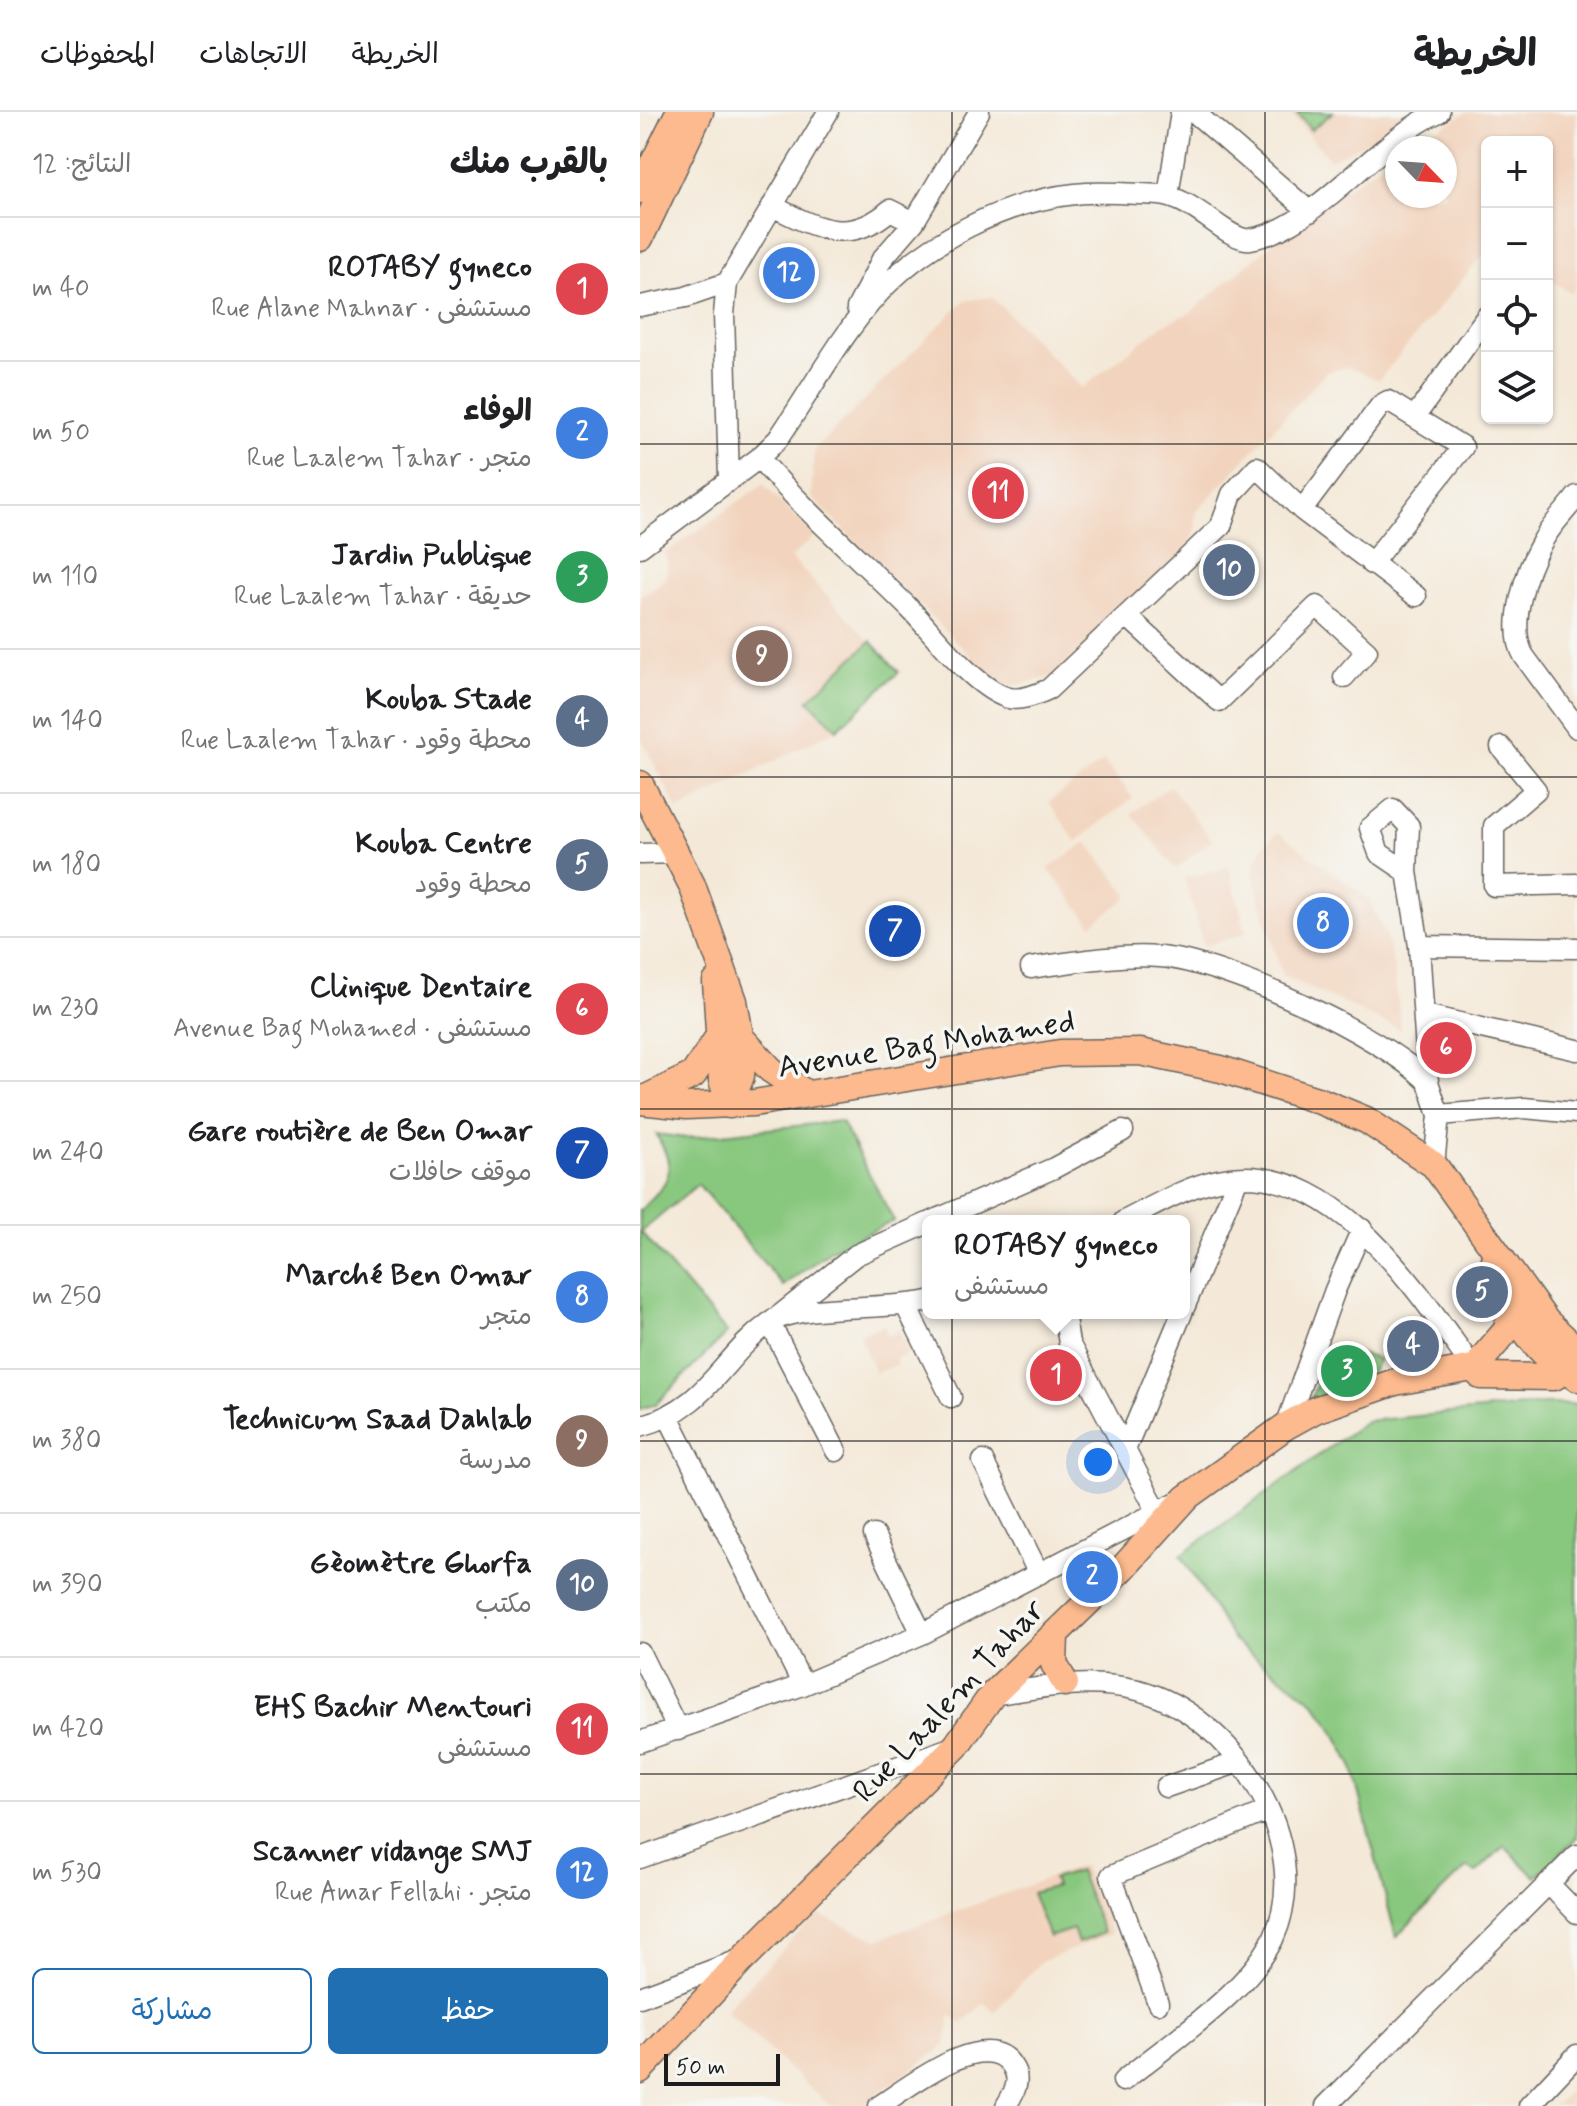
<!DOCTYPE html>
<html lang="ar">
<head>
<meta charset="utf-8">
<style>
	:root { --surface:#fff; --page:#f6f6f6; --text:#202124; --muted:#757577; --line:#e0e0e0; --accent:#1f6fb2 }
	body { margin:0; font-family:Mynerve,"Playpen Sans Arabic",sans-serif; background:var(--page); color:var(--text); direction:rtl }
	.controls { position:absolute; right:24px; top:24px; display:grid; overflow:hidden; border-radius:12px; box-shadow:0 2px 6px #0004 }
	.controls button { width:72px; height:72px; display:grid; place-items:center; padding:0; border:0; border-bottom:2px solid var(--line); background:var(--surface); color:var(--text); font:40px sans-serif }
	.compass { position:absolute; left:745px; top:24px; width:72px; height:72px; border-radius:50%; background:var(--surface); box-shadow:0 2px 6px #0004; rotate:115deg }
	.scale { position:absolute; left:24px; bottom:20px; width:116px; box-sizing:border-box; padding-left:8px; border:4px solid #1c1c1c; border-top:0; font-size:22px; line-height:28px; white-space:nowrap; color:#1c1c1c; -webkit-text-stroke:6px #f6f6f2; paint-order:stroke }
	.you { position:absolute; left:458px; top:1350px; width:28px; height:28px; margin:-20px; border:6px solid #fff; border-radius:50%; background:#1a73e8; box-shadow:0 0 0 12px #1a73e833 }
	.badge { display:grid; place-items:center; width:52px; height:52px; border-radius:50%; background:var(--accent); color:#fff; font-size:26px; font-weight:700 }
	.pin { position:absolute; translate:-50% -50%; border:4px solid #fff; box-shadow:0 2px 8px #0006 }
	.popup { position:absolute; left:282px; top:1103px; width:268px; height:104px; box-sizing:border-box; display:grid; place-content:center; border-radius:12px; background:var(--surface); filter:drop-shadow(0 2px 6px #0005); font-size:26px; white-space:nowrap; color:var(--muted) }
	.popup b { font-size:30px; color:var(--text) }
	.popup::after { content:''; position:absolute; left:50%; top:100%; margin-left:-16px; border:16px solid transparent; border-top-color:var(--surface) }
	.list { margin:0; padding:0; list-style:none }
	h2 { display:flex; justify-content:space-between; align-items:center; height:104px; margin:0; padding:0 32px; font-size:34px }
	h2 small { font-size:26px; font-weight:400; color:var(--muted) }
	.list li { display:grid; grid-template-columns:52px 1fr auto; gap:24px; align-items:center; box-sizing:border-box; height:144px; padding:0 32px; border-top:2px solid var(--line) }
	.list b { display:block; font-size:30px; white-space:nowrap }
	.list p { margin:0; font-size:26px; white-space:nowrap; color:var(--muted) }
	.list em { font-size:26px; font-style:normal; color:var(--muted) }
	.actions { display:flex; gap:16px; padding:24px 32px }
	.actions a { flex:1; padding:18px 0; border:2px solid var(--accent); border-radius:12px; text-align:center; font-size:28px; color:var(--accent) }
	.actions .main { background:var(--accent); color:#fff }
	.icon { flex:none; width:44px; height:44px; fill:none; stroke:currentColor; stroke-width:2; stroke-linecap:round; stroke-linejoin:round }
	.map { position:relative; flex:none; width:937px; height:1994px; overflow:hidden; direction:ltr }
	header { display:flex; align-items:center; gap:48px; box-sizing:border-box; height:112px; padding:0 40px; background:var(--surface); border-bottom:2px solid var(--line) }
	header strong { font-size:38px }
	nav { display:flex; gap:44px; margin-inline-start:auto; font-size:28px }
	main { display:flex }
	aside { flex:1; background:var(--surface) }
	.map>svg:first-child { display:block }
	.built { fill:#f2d4be }
	.green { fill:#88c77e; stroke:#52724d; stroke-width:2 }
	.lines { fill:none; stroke-linecap:round; stroke-linejoin:round }
	.minor-casing { stroke:#68645e; stroke-width:23 }
	.major-casing { stroke:#68645e; stroke-width:29 }
	.minor { stroke:#fff; stroke-width:20 }
	.major { stroke:#fcba8e; stroke-width:26 }
	.grid { fill:none; stroke:#1c1c1c; stroke-width:2; stroke-opacity:0.55 }
	.labels { text-anchor:middle; stroke-width:7; stroke-linejoin:round; paint-order:stroke }
	.street-label { font-size:32px; fill:#1c1c1c; stroke:#f6f6f2 }
</style>
</head>
<body>
<header>
<strong>الخريطة</strong>
<nav><a>الخريطة</a><a>الاتجاهات</a><a>المحفوظات</a></nav>
</header>
<main>
<div class="map">
<svg width="937" height="1994" viewBox="0 0 937 1994">
	<rect width="100%" height="100%" fill="#f6f6f2"/>
	<filter id="ink" filterUnits="userSpaceOnUse"><feTurbulence type="fractalNoise" baseFrequency=".0125" numOctaves="2"/><feDisplacementMap in="SourceGraphic" scale="16" xChannelSelector="R" yChannelSelector="G"/><feConvolveMatrix kernelMatrix="1 2 1 2 8 2 1 2 1" color-interpolation-filters="sRGB"/></filter>
	<filter id="wash" filterUnits="userSpaceOnUse"><feTurbulence type="fractalNoise" baseFrequency=".006" numOctaves="4" result="noise"/><feDisplacementMap in="SourceGraphic" scale="32" xChannelSelector="R" yChannelSelector="G"/><feGaussianBlur stdDeviation="1.8" result="paint"/><feColorMatrix in="noise" values="0 0 0 0 0 0 0 0 0 0 0 0 0 0 0 0 0 1.4 0 .05"/><feComposite in="paint" operator="in"/></filter>
	<g filter="url(#wash)">
		<rect width="100%" height="100%" fill="#f4e9d8"/>
		<path class="built" d="M649,0H786L690,48Z
			M828,0H937V174L931,181L907,166V30H847V138L739,268L708,255L686,260L556,400V418L543,441L411,565L371,574L355,568L171,385L174,338L324,189L352,185L442,276L521,214L551,200L653,114L757,41V84H805V36H764Z
			M123,372L175,424L151,446L259,560L197,617L38,698L0,624V483L11,479L25,466L28,454L25,442Z
			M464,649L493,686L436,730L409,690Z
			M530,674L572,728L536,757L491,701Z
			M638,720L728,786L745,821L753,852L761,918L642,863L612,761L621,737Z
			M447,730L489,784L452,813L408,757Z
			M589,755L606,821L564,834L544,766Z
			M244,1213L248,1225L259,1218L270,1241L255,1248L257,1252L235,1261L219,1223Z
			M443,1753L454,1781L459,1779L471,1822L401,1850L354,1900L344,1891L321,1912L310,1902L306,1933L221,1994H190L85,1898L177,1802L237,1828Z
			M937,1969V1994H914L926,1983Z"/>
		<path class="green" d="M656,0H693L671,18Z
			M231,529L259,560L197,617L168,588Z
			M201,1009L254,1109L191,1138L143,1174L58,1072L1,1120L87,1221L16,1292L0,1297V1099C29,1068 39,1063 16,1022L46,1026Z
			M692,1235L739,1247L727,1270L668,1293Z
			M905,1292H937V1725L896,1765L864,1734L836,1761L827,1755L756,1825L711,1652L693,1617L675,1591L594,1529L541,1443L726,1309Z
			M439,1759L463,1821L438,1831L433,1817L409,1825L392,1781L416,1774L413,1767Z"/>
	</g>
	<g filter="url(#ink)">
		<g class="lines">
			<g class="minor-casing">
				<path id="minor" d="M554,0L670,100
					M528,84L541,0
					M132,94C175,115 208,135 250,98L274,110
					M87,171L84,202L89,367
					M0,194L46,185L87,171L188,0
					M217,196L242,147L274,110L339,0
					M776,303L847,204
					M119,346C166,400 219,446 270,497C294,522 331,571 363,584C377,591 396,583 409,577L581,414L592,382L617,355L662,398L776,484
					M937,384C926,399 911,413 902,430C886,458 867,515 884,544L937,616
					M662,398L741,293L748,289L823,335L731,452
					M0,435L119,346L138,327C171,279 200,224 238,182C285,130 365,89 435,82C463,79 492,82 519,83C554,85 588,130 610,127C674,118 736,28 799,0
					M487,504L579,589L677,494L727,539L704,565
					M861,635L896,678L854,714V774L937,772
					M0,742L38,741
					M767,760L739,741L730,716L753,697L769,714L767,760L779,834L788,970L799,1003L794,1053
					M779,834L937,836
					M391,856C433,850 477,842 520,845C586,850 742,923 788,970
					M785,903L937,938
					M799,1003L884,996L936,1001
					M293,1109L414,1056L483,1019
					M484,1109C514,1094 545,1075 578,1068C692,1043 778,1180 833,1256
					M266,1194L311,1285
					M544,1196L598,1066
					M424,1201L429,1231L517,1399
					M29,1306L163,1573
					M0,1314C68,1296 80,1247 129,1211C160,1190 247,1199 288,1189
					M646,1314L695,1178L722,1117
					M485,1338L542,1201
					M196,1339L130,1211L216,1143L288,1111
					M343,1349L399,1462
					M234,1423L282,1522
					M0,1541L38,1618
					M352,1583C401,1575 448,1566 498,1578C592,1602 678,1732 633,1827C607,1881 529,1931 483,1969
					M0,1630L163,1573L282,1522L539,1389
					M526,1675L599,1650
					M0,1746L313,1635
					M908,1771L937,1801
					M0,1885L99,1848
					M518,1891L471,1764L629,1698
					M239,1994C266,1977 346,1912 372,1954C382,1968 374,1981 366,1994
					M686,1994L937,1743
					M889,1994L937,1943"/>
			</g>
			<g class="major-casing">
				<path id="major" d="M0,78L39,0
					M0,126L60,0
					M0,672L52,773L94,889L103,940L101,964L90,993
					M76,870L82,968L90,993
					M102,927L131,958L167,982
					M2,988L53,963L79,924
					M0,989L47,994L114,991L420,941L500,940L581,957L680,989L726,1008L794,1053L906,1209L937,1238
					M854,1147C865,1195 892,1241 937,1266
					M842,1247L866,1219L871,1201
					M833,1256L841,1264L914,1265L934,1252
					M415,1524L414,1552L425,1571
					M0,1958L103,1847L316,1634L352,1583L483,1456L546,1386L646,1314L675,1298L755,1270L833,1256"/>
			</g>
			<use href="#minor" class="minor"/>
			<use href="#major" class="major"/>
		</g>
	</g>
	<path class="grid" d="M312,0V1994M625,0V1994M0,332H937M0,665H937M0,997H937M0,1329H937M0,1662H937"/>
	<g class="labels">
		<g class="street-label">
			<text transform="translate(286 931) rotate(-9)" y="11">Avenue Bag Mohamed</text>
			<text transform="translate(308 1588) rotate(-47)" y="11">Rue Laalem Tahar</text>
		</g>
	</g>
</svg>
<div class="controls">
<button>+</button>
<button>−</button>
<button><svg class="icon" aria-label="locate" viewBox="0 0 24 24"><circle cx="12" cy="12" r="6"/><path d="M12 2v4M12 18v4M2 12h4M18 12h4"/></svg></button>
<button><svg class="icon" aria-label="layers" viewBox="0 0 24 24"><path d="M12 4l9 5-9 5-9-5zM3 14l9 5 9-5"/></svg></button>
</div>
<svg class="compass" viewBox="-18 -18 36 36"><path d="M0-13l5 13h-10z" fill="#e53935"/><path d="M0 13l5-13h-10z" fill="#757577"/></svg>
<div class="scale">50 m</div>
<div class="you"></div>
<div class="pin badge" style="left:416px;top:1263px;background:#e0444e">1</div>
<div class="popup"><b>ROTABY gyneco</b>مستشفى</div>
<div class="pin badge" style="left:452px;top:1465px;background:#3f7fe0">2</div>
<div class="pin badge" style="left:707px;top:1259px;background:#2e9e5b">3</div>
<div class="pin badge" style="left:773px;top:1234px;background:#5c6f8a">4</div>
<div class="pin badge" style="left:842px;top:1180px;background:#5c6f8a">5</div>
<div class="pin badge" style="left:806px;top:936px;background:#e0444e">6</div>
<div class="pin badge" style="left:255px;top:819px;background:#1a4fb4">7</div>
<div class="pin badge" style="left:683px;top:811px;background:#3f7fe0">8</div>
<div class="pin badge" style="left:122px;top:544px;background:#8d6e63">9</div>
<div class="pin badge" style="left:589px;top:458px;background:#5c6f8a">10</div>
<div class="pin badge" style="left:358px;top:381px;background:#e0444e">11</div>
<div class="pin badge" style="left:149px;top:161px;background:#3f7fe0">12</div>
</div>
<aside>
<h2>بالقرب منك<small>النتائج: 12</small></h2>
<ul class="list">
<li><span class="badge" style="background:#e0444e">1</span><div><b>ROTABY gyneco</b><p>مستشفى · Rue Alane Mahnar</p></div><em>40 m</em></li>
<li><span class="badge" style="background:#3f7fe0">2</span><div><b>الوفاء</b><p>متجر · Rue Laalem Tahar</p></div><em>50 m</em></li>
<li><span class="badge" style="background:#2e9e5b">3</span><div><b>Jardin Publique</b><p>حديقة · Rue Laalem Tahar</p></div><em>110 m</em></li>
<li><span class="badge" style="background:#5c6f8a">4</span><div><b>Kouba Stade</b><p>محطة وقود · Rue Laalem Tahar</p></div><em>140 m</em></li>
<li><span class="badge" style="background:#5c6f8a">5</span><div><b>Kouba Centre</b><p>محطة وقود</p></div><em>180 m</em></li>
<li><span class="badge" style="background:#e0444e">6</span><div><b>Clinique Dentaire</b><p>مستشفى · Avenue Bag Mohamed</p></div><em>230 m</em></li>
<li><span class="badge" style="background:#1a4fb4">7</span><div><b>Gare routière de Ben Omar</b><p>موقف حافلات</p></div><em>240 m</em></li>
<li><span class="badge" style="background:#3f7fe0">8</span><div><b>Marché Ben Omar</b><p>متجر</p></div><em>250 m</em></li>
<li><span class="badge" style="background:#8d6e63">9</span><div><b>Technicum Saad Dahlab</b><p>مدرسة</p></div><em>380 m</em></li>
<li><span class="badge" style="background:#5c6f8a">10</span><div><b>Gèomètre Ghorfa</b><p>مكتب</p></div><em>390 m</em></li>
<li><span class="badge" style="background:#e0444e">11</span><div><b>EHS Bachir Mentouri</b><p>مستشفى</p></div><em>420 m</em></li>
<li><span class="badge" style="background:#3f7fe0">12</span><div><b>Scanner vidange SMJ</b><p>متجر · Rue Amar Fellahi</p></div><em>530 m</em></li>
</ul>
<div class="actions"><a class="main">حفظ</a><a>مشاركة</a></div>
</aside>
</main>
</body>
</html>
